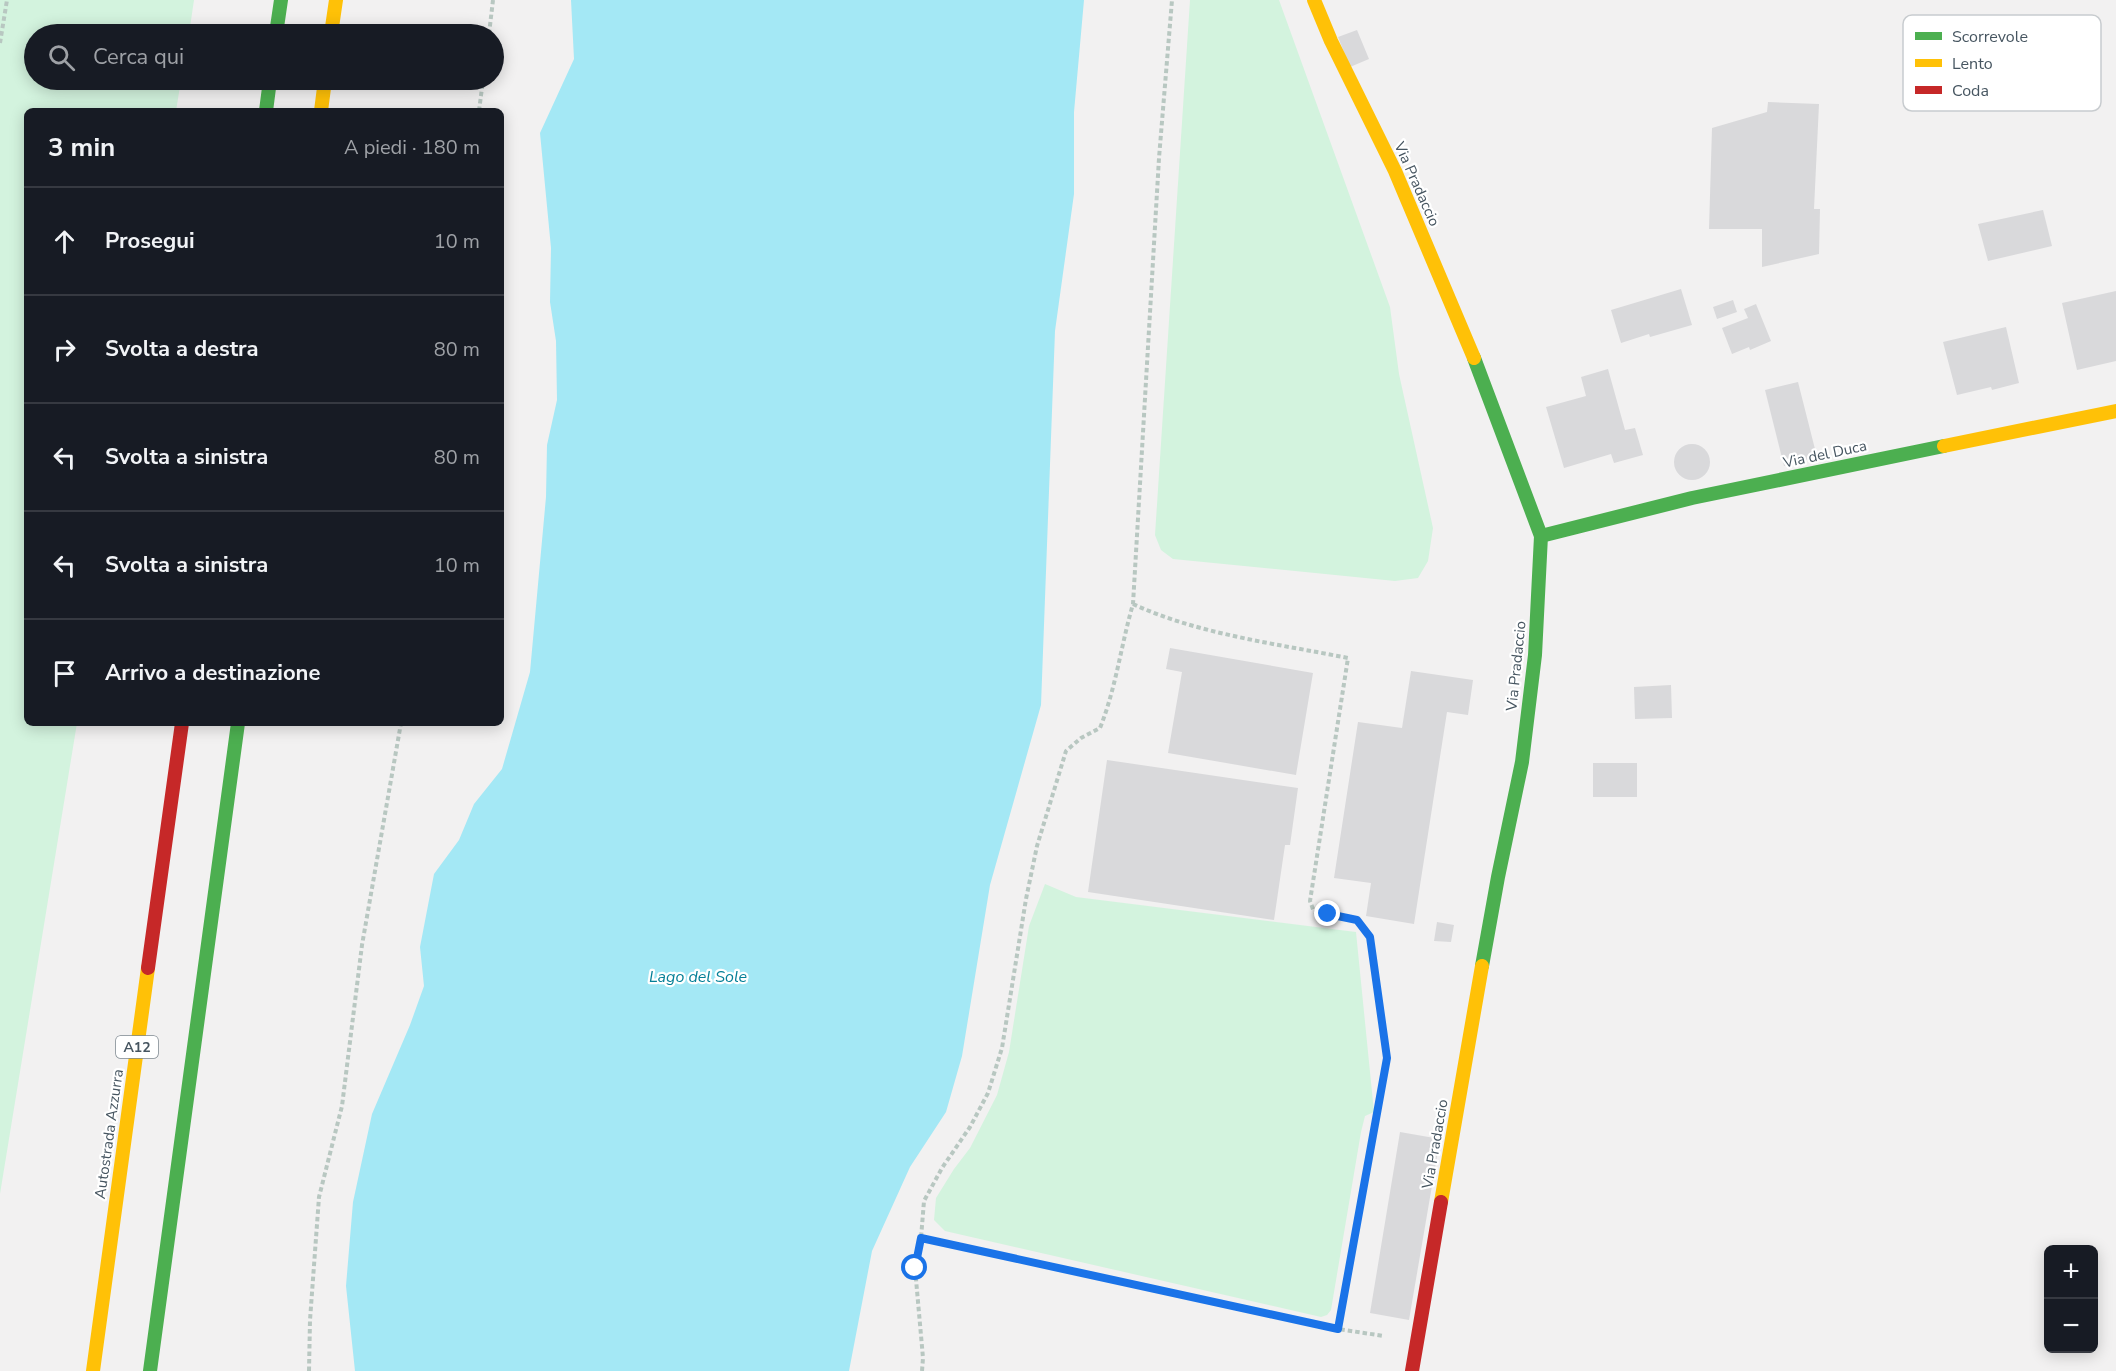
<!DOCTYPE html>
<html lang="it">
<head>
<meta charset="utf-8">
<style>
	:root { --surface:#171b24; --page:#20242c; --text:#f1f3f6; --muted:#9ea1a6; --line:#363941 }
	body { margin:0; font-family:"Nunito Sans",sans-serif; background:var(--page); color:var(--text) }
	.controls { position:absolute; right:18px; bottom:18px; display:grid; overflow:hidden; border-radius:9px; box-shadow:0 3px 15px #0003 }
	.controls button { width:54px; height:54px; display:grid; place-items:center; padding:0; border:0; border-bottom:2px solid var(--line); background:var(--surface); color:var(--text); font:30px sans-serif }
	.stop { position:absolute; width:18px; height:18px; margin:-14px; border:4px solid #1a73e8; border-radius:50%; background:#fff }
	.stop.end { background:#1a73e8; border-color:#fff; box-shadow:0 2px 6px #0008 }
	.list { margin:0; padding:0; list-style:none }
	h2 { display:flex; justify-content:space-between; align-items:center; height:78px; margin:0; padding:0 24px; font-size:26px }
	h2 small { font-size:20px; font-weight:400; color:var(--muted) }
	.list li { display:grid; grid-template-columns:39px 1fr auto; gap:18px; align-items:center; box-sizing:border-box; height:108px; padding:0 24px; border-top:2px solid var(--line) }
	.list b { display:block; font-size:22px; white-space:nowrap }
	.list em { font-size:20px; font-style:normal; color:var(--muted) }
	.icon { flex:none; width:33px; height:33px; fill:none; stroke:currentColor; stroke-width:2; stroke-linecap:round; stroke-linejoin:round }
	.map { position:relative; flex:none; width:2116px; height:1371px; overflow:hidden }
	.search { position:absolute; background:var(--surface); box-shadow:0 3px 15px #0003; left:24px; top:24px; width:480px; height:66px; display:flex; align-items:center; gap:15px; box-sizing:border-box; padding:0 21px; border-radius:33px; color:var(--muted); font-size:22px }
	.panel { position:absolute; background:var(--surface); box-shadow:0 3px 15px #0003; left:24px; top:108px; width:480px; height:618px; border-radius:9px }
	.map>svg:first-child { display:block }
	.green { fill:#d3f3de }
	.water { fill:#a4e8f5 }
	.building { fill:#d9d9db }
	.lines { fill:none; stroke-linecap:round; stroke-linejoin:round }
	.path { stroke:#b8c7c1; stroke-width:4; stroke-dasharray:4.5 3; stroke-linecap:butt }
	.fast { stroke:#4caf50; stroke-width:14 }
	.slow { stroke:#ffc107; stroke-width:14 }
	.jam { stroke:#c62828; stroke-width:14 }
	.route { stroke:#1a73e8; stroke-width:8 }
	.labels { text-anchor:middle; stroke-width:4.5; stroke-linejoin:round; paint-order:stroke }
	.shield { fill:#fff; stroke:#7e8890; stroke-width:1.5 }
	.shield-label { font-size:14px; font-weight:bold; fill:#465560 }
	.street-label { font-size:15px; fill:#465560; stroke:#fff }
	.water-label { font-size:16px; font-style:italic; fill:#037f97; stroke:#fff }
	.key { fill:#fff; stroke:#c8cccf; stroke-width:1.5 }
	.key-label { font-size:16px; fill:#465560 }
</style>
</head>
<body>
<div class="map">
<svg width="2116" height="1371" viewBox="0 0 2116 1371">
	<rect width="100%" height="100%" fill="#f2f1f1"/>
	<path class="green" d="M0,0H194L189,34H34V80H181L176,111H27V723H77L0,1194Z
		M1190,0H1279L1390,307L1399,374L1433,528L1428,561L1418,578L1395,581L1173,559L1161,550L1155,535Z
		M1045,884L1076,897L1356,932L1374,1112L1365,1116L1361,1132L1331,1310L1327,1315L1321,1317L945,1231L934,1220L936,1198L954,1169L970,1148L997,1095L1009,1052L1029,926Z"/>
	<path class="water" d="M571,0H1084L1074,112V194L1055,331L1041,705L990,885L962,1056L946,1112L910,1167L872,1251L849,1371H355L346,1286L353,1202L372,1114L410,1025L424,986L420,947L434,874L459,840L474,804L502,769L530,672L546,497L547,445L557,400L556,341L550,302L551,248L540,133L574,59Z"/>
	<path class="building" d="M1357,30L1369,59L1350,67L1338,37Z
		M1768,102L1819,104L1814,209H1820L1819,254L1762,267V229H1709L1712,128L1767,112Z
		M2043,210L2052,246L1988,261L1978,224Z
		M1681,289L1692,325L1650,337L1649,334L1621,343L1611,310Z
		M2116,291V361L2077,370L2062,303Z
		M1733,300L1737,312L1717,319L1713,307Z
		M1756,304L1771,341L1750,350L1749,347L1732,354L1722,328L1748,318L1744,309Z
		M2006,327L2019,383L1992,390L1991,387L1957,395L1943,342Z
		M1608,369L1625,430L1635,428L1643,455L1614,463L1611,454L1564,468L1546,407L1586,396L1581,377Z
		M1798,382L1817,457L1784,466L1765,390Z
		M1674 462a18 18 0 1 1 36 0a18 18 0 1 1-36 0Z
		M1170,648L1313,673L1296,775L1168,753L1182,672L1166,669Z
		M1411,671L1473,680L1468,715L1447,712L1414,924L1366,916L1371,883L1334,878L1358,722L1402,728Z
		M1671,685L1672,718L1635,719L1634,687Z
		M1107,760L1298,788L1290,845H1285L1274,920L1088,892Z
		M1593,763H1637V797H1593Z
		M1437,922L1454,925L1451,942L1434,941Z
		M1400,1132L1440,1139L1409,1320L1370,1313Z"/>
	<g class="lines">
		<path class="path" d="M489,34L493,0
			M0,43L7,0
			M479,111L483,80
			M1133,604C1197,634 1278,644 1348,658L1310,901L1314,912L1357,920L1370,937L1387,1058L1338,1329L1384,1336
			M921,1238L1338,1329
			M309,1371L310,1320L319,1197L342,1106L362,945L401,723
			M922,1371L923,1358L915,1268L921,1238L924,1201L942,1168L970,1127L988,1093L1002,1048L1026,899L1037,846L1066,751L1081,738L1100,728C1116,688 1121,645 1133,604L1159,158L1172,0"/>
		<path class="fast" d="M276,34L281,0
			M266,111L270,80
			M1474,358L1541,536L1535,655L1522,762L1498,877L1482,966
			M1541,536L1692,498L1944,446
			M150,1371L238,723"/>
		<path class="slow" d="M1314,0L1331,41L1395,171L1474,358
			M331,34L336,0
			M321,111L325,80
			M1944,446L2116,411
			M1441,1202L1482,966
			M93,1371L148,968"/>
		<path class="jam" d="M148,968L182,723
			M1412,1371L1441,1202"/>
	</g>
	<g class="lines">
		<path class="route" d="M915,1268L921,1238L1338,1329L1387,1058L1370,937L1357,920L1328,914"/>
	</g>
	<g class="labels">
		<rect class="shield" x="116" y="1036" width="42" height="22" rx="4.5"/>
		<g class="shield-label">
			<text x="137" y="1052">A12</text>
		</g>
		<g class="street-label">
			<text transform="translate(1417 184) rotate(66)" y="5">Via Pradaccio</text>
			<text transform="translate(1825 454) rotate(-12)" y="5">Via del Duca</text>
			<text transform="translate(1516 666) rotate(-84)" y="5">Via Pradaccio</text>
			<text transform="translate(109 1134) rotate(-82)" y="5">Autostrada Azzurra</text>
			<text transform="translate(1435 1144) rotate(-80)" y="5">Via Pradaccio</text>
		</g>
		<g class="water-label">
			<text x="698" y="982">Lago del Sole</text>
		</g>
	</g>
	<rect x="1903" y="15" width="198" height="96" rx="9" class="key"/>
	<rect x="1915" y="32" width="27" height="8" fill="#4caf50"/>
	<rect x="1915" y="59" width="27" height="8" fill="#ffc107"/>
	<rect x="1915" y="86" width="27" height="8" fill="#c62828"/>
	<g class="key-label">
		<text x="1952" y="42">Scorrevole</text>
		<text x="1952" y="69">Lento</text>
		<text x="1952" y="96">Coda</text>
	</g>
</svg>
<div class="controls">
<button>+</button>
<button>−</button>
</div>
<div class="stop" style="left:915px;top:1268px"></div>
<div class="stop end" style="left:1328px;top:914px"></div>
<div class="search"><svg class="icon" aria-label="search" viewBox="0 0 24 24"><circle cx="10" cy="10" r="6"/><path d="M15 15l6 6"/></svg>Cerca qui</div>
<section class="panel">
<h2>3 min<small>A piedi · 180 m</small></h2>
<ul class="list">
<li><svg class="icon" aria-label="ahead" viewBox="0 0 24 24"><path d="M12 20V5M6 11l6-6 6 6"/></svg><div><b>Prosegui</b></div><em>10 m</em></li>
<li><svg class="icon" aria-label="right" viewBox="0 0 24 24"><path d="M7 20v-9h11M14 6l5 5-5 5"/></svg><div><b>Svolta a destra</b></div><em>80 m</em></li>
<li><svg class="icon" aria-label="left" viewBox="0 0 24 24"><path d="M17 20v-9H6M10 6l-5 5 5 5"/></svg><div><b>Svolta a sinistra</b></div><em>80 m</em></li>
<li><svg class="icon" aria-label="left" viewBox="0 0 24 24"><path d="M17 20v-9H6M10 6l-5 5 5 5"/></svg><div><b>Svolta a sinistra</b></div><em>10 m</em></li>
<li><svg class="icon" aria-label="arrive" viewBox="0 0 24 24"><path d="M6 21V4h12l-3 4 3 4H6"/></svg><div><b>Arrivo a destinazione</b></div></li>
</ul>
</section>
</div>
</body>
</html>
